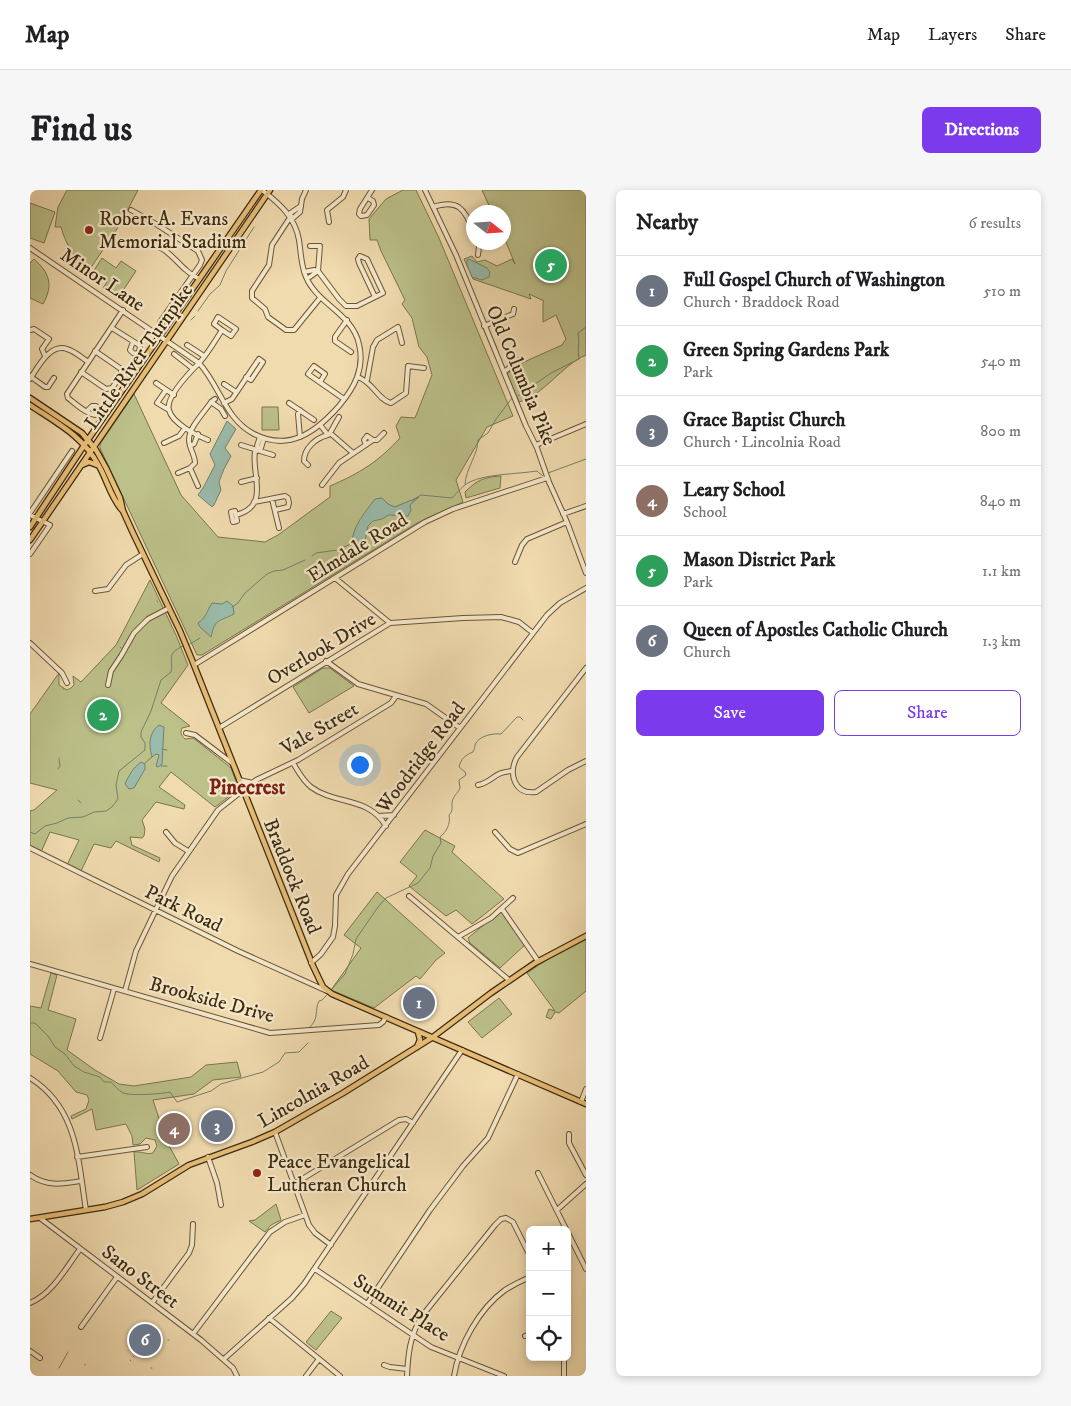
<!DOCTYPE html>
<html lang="en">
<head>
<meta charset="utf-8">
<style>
	:root { --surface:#fff; --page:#f6f6f6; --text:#202124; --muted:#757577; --line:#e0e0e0; --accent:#7c3aed }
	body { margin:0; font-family:"IM FELL DW Pica",serif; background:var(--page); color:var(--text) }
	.controls { position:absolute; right:15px; bottom:15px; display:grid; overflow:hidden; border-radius:8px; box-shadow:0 2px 8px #0003 }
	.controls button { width:45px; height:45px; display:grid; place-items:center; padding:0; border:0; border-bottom:1px solid var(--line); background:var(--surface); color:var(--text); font:25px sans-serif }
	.compass { position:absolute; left:436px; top:15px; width:45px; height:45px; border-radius:50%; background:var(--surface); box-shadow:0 2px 8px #0003; rotate:107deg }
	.you { position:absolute; left:329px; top:574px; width:18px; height:18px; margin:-12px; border:4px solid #fff; border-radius:50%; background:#1a73e8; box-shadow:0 0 0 8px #1a73e833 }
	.badge { display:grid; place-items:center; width:32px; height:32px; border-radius:50%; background:var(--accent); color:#fff; font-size:16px; font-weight:700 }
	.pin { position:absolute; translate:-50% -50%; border:2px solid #fff; box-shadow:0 1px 5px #0006 }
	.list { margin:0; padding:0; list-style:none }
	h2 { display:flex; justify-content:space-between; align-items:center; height:65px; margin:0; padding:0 20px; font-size:21px }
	h2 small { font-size:16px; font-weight:400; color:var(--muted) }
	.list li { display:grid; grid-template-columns:32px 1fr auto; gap:15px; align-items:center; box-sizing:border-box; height:70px; padding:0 20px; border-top:1px solid var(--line) }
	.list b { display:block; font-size:19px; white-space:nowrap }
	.list p { margin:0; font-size:16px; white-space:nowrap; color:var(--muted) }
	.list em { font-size:16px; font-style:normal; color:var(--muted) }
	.actions { display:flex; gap:10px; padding:15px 20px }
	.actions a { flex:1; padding:11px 0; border:1px solid var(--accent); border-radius:8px; text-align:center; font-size:18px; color:var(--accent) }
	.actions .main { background:var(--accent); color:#fff }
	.icon { flex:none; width:28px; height:28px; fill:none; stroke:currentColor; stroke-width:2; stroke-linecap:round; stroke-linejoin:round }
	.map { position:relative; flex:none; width:556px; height:1186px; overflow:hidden; border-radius:8px }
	header { display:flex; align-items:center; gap:30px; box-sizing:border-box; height:70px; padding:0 25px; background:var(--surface); border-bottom:1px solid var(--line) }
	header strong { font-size:24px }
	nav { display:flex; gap:28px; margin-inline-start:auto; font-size:18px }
	.intro { display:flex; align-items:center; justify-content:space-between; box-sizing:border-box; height:120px; padding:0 30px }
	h1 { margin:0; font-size:35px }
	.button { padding:12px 22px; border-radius:8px; background:var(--accent); color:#fff; font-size:18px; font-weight:700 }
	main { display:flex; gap:30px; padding:0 30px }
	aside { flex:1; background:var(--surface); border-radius:8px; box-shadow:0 2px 8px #0003 }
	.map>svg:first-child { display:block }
	.green { fill:#bcc089; stroke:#7c754c }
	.water { fill:#9abbab; stroke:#74816d }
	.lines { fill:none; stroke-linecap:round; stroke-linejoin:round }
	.stream { stroke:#74816d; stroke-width:1 }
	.minor-casing { stroke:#695637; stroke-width:6 }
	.major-casing { stroke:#3c2a0f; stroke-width:7 }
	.minor { stroke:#f5e8cb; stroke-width:4 }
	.major { stroke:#e8be78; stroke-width:4.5 }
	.poi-dot { fill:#8f2418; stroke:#f5e8cb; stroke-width:2 }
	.labels { text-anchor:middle; stroke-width:4.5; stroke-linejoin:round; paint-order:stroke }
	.poi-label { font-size:20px; fill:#3c2a0f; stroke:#f5e8cb; text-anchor:start }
	.street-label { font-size:20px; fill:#3c2a0f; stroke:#f5e8cb }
	.neighbourhood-label { font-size:21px; font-weight:bold; fill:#7a1f14; stroke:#f5e8cb }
</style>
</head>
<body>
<header>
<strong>Map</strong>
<nav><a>Map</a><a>Layers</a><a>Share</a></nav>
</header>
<div class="intro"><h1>Find us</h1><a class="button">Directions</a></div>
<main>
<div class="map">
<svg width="556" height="1186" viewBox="0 0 556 1186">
	<rect width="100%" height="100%" fill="#f0dbaf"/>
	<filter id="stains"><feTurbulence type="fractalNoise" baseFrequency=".004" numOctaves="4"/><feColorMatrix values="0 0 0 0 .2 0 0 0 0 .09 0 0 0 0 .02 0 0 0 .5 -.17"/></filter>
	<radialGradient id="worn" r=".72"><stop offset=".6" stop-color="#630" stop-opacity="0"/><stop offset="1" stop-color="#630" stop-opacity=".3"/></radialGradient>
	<path class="green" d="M37,0H108L91,33L58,82C46,71 35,53 31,37H25L28,17Z
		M373,0H386L409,48L483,226L457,237L426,290L433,312L389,332L172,465H167L70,258V254L104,204L151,305L188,347L235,352L248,345L300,307V296C330,283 348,272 370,248L366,236L371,227L385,228L402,185L397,167L389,157L382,128L372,114L375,110L351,61L347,50H340L339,29L356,9Z
		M452,0H556V165C532,175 514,205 489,212L477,184L494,172L532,155L536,149L526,125L513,132V113L514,111L499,104L501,109L443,89L434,69L442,66L447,72L455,70L467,76L482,69L485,74L474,47L473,22H462Z
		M0,13L25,22L14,53L0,48Z
		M72,68L86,78L91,71L106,81L88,108L73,98L77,92L63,82Z
		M4,69C19,82 24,95 13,114L0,108V73Z
		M232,217H248L249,240H232Z
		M471,286L470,298L436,308L435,302C447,290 454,287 471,286Z
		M120,390L146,445L158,475L131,513L160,536L152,538C150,543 151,545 155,549L163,548L166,550L201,578L209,599L185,617L141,582L129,597L155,615L154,619L126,612L112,630L115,639L114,646L112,648L100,647L102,655L130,668L129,672L86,651L81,658L64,654L51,681L37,675L49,650L20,642L11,662L0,657V621L4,620L27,600L0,593V524L29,483V495L37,500L41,498L44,495L43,486L51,492L86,455Z
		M293,478H300L324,496L279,523L263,497Z
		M395,640L425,656L422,662L474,709L442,734L426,720L416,726L379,696L387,686L370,672Z
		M347,702L415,763L406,770L390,789L386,786L344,818L301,800L331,758L314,745Z
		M473,719L497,753L470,778L440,753L438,748Z
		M556,748V801L529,823L525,822L521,829L516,827L519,819L525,821L497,783L518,769Z
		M21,783L27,785L18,820L46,829L37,860L65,880L89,894L104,896L161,887L176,875L207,872L211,887L183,890L164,904L123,910L136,950L149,974L107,1000L104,962C111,961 117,965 123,963L127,956L125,950L116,948L110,954L103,955L102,946L96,934L66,940L62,919L42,929L41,926L56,919L59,910L57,905L46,902L28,881L0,864V816L11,818Z
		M469,808L482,824L452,848L438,832Z
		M246,1014L251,1030L241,1035L235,1042L219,1031L225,1030Z
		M301,1121L312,1128L286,1160L276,1152Z"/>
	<path class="water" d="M439,69L457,78L460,82L459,87L452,90L442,87L437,75V70Z
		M197,231L206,239L195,258L201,266L194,279L189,292L191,300L184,315L182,317L168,305L173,298L185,275L180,264Z
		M388,307H389L380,315L381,320L378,326L359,325L352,329L343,331L338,336L334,356L328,359L322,353C322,337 336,321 345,309L352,308L358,314L365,317C373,313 381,311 388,307Z
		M197,411L203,416L204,424C189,432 185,428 181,447L170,437L168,433C177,427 177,420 182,413L192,414Z
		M129,535L134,537L132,574L128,577L126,576L129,565L126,564L122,567C119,555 118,544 129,535Z
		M111,572L115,574V579L104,598L99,599L95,594C99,585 103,578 111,572Z"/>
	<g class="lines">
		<path class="stream" d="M442,98L455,131
			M168,121L180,104L190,95L196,81L224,37
			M161,130L165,126
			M453,138L471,180
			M459,140L467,158
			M488,206L521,183L549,169C547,159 550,153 548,143L556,137
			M518,283L556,269
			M435,294C436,278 448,265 448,250L458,243L466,229L482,208
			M382,311L391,305L422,308C428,302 433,295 440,292C455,284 488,284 507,281L513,286
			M282,366L286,363L307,360L323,353
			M127,411L128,412
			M202,417L208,413L215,403L237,384L244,381L253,380L275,370
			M127,427H128
			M160,454L170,448
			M90,457L91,458
			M33,499H34
			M132,559L137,560
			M115,573L122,567
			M131,576H137
			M28,579L30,576L29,568
			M48,610L51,613
			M0,642L5,644L15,636L27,633L38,628L53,627L64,622L76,621L82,617L88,609L86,595L89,581L115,560V553L111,547V542L121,521L131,490L141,482C144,470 135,464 153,456
			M302,799L315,784L323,764L326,749L348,717L356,708L388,693L400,678L403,666L411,653L410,647C416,642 421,634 419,625C425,619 420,615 423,609C425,604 428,603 430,598L429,590L436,585L435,582L429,577C431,569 435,565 443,562C444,560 445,557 445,555C448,546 463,543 471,544L487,527H490L493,530
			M0,833H5L18,846L25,857L35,864L44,876L54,882L70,887L74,892H81C85,896 88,900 93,903C101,906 132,904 140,902L147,912L181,901L191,894L233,882L249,872L255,863L269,862L278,853
			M279,838C290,828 284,821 289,811L292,810L297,805
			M114,1135H115
			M138,1150H139
			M103,1166L104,1167
			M100,1170L101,1171
			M55,1175V1174
			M29,1178L38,1162
			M121,1178H122"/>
		<g class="minor-casing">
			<path id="minor" d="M395,0L426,65L496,236L507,258L519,292L537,332L556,383
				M338,8L343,11L344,15L337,25L331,26L329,24L330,19L342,0
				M403,17C427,9 435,18 443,41
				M101,20L126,34L168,61L172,70L170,75L130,132
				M259,24L271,16
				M261,26L242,55L239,75L222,101V108L235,119L238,127L256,140H264L290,108
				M262,29L270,22L272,9L276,0
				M299,32L297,20L313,7L316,0
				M116,56C133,52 145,71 156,80C160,84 165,86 169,89
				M280,56H290L288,81L309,109L316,116H327L353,103L337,69L330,66L328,69L329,73L345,107
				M0,58L169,173C190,196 195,229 224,244C259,262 286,242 309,216C324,198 335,179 329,154C322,123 288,115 276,87C271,76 271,63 269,50C265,27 250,14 232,0
				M448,65L449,56L448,52
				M274,82L284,80L288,81
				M277,89L288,81
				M317,130L305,147V151L321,162
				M454,136L483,124L484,119
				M82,138L109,155L110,158L108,164L103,163L100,160L103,152
				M0,140L4,139L19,149L12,159L15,166
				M157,155L174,166
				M144,164L162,178
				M51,182L76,199L82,198L91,185V179L65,161
				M474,182L489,170
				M0,186L15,197H18L24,188
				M328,187C344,193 347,209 361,213L376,203L378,176L394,178
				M0,189C8,177 20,153 37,159C44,161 51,167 57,171
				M337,190L343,157L347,150L368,137L372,153
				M290,192L295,184L284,176L278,184L314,209
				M126,193L144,205
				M194,194L206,202
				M136,200L127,213L139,220
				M181,212L191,219L195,226
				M194,213L202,209L229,169L233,172L221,190L216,187
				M259,213L284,230
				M57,221L62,216H66L69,219L67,225C57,225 46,214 38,208L37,204L93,120
				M291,236L298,245L300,243L323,263
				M300,243L309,227
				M270,247L268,224L270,220
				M178,250C167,246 142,233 139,220C135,207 161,181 170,172C178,163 185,151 192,140L184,134L188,127L206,139L201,146L192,140
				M134,253L149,246L155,238
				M211,255L243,265
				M336,255L334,250L337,246L343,250
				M506,255L556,234
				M160,256L164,254L168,244
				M229,260L227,256L230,247
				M278,275L274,271C274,258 286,248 298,245
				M148,283L160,278
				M211,292L227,288
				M292,295L309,273L343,250H347L354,243
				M168,296L160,278L165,273C165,265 159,258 159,250C159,237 174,223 181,212L185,209
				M242,309L249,338
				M224,312L255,306L258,308L259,313L258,317L245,320
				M201,322L205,321L206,325C241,316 221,284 225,262L231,258L234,248
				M201,322L203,332L207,331L206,325
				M0,323L42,261
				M533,324L556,316
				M0,325L20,335L0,364
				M485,372L492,355L497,349L537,332
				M305,388L360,433
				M65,401L78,399L96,375L113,364
				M0,453L32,483L37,493
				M296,471L328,494L396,514L430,538
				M164,475L395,332L423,319L517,288
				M556,478L487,567C478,583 484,605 506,602L538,580L556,571
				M78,495L81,481L91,466L104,443L118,429L139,418
				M189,538L360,433L433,428L471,427L489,432L503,443
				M156,543L165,545L202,573
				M263,573C268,581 273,591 281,597C305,615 338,606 356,636
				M209,590L223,593
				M448,595C463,592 463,582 482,581
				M349,626L364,625
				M136,642L145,653L158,661
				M465,642L480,659L488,663L556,634
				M0,658L208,761L297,801
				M379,706L479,790
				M472,719L508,771
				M428,747L461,728L483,708
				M281,773L291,764L303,747L305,736L306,705L318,684L517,425L530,413L556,398
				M0,774L240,843L349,835L353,832L356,827
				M95,801L106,761L142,686L188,620L226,590L268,570L361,513L366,506
				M70,848L84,799
				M0,888C48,918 48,970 56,1020
				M551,912L556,899
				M245,942L279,1035L285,1043L301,1055
				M539,944V953L556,985
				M47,967L117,957
				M178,967L187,993L191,1015
				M508,983L556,1079
				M0,985C17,997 32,994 51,991
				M264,994L369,930L376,929L383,933
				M527,1020L556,994
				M10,1028L171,1150L203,1178L207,1186
				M476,1028L483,1032L500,1066
				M285,1079L401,1157L474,1186
				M0,1113C22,1104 36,1078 50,1059
				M122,1113L159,1063L162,1055L163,1034
				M337,1114L400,1020L433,976L458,948L488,884
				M239,1128L310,1186
				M51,1137L87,1087
				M163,1144L240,1042L255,1032L275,1025
				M495,1146L500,1144
				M0,1161L10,1168
				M534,1167V1186
				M194,1169L262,1108L274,1094L432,860
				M354,1175L360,1177L377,1179
				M276,1186L289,1169
				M377,1186C378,1164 380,1145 392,1126L465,1035L471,1029L476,1028
				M424,1186C429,1155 449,1119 475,1100C483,1095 491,1091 500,1087"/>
		</g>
		<g class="major-casing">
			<path id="major" d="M0,208L52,243L66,260L76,278L90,308L93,321L103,343L150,441L162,470L283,776L293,797L302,804L556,914
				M0,215C27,233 53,246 69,276C77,290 81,308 92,320
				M52,275L59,272L67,275
				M0,337L55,254L231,0
				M0,350L240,0
				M387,857L390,850L388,842
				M0,1029L75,1017L93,1012L112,1004L159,975L222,952L245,942L313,903L403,847L461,803L505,773L556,746"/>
		</g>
		<use href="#minor" class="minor"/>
		<use href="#major" class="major"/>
	</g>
	<g class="poi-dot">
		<circle cx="59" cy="40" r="5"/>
		<circle cx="227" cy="983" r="5"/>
	</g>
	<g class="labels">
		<g class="poi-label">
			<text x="69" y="35">Robert A. Evans<tspan x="69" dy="23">Memorial Stadium</tspan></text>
			<text x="237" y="978">Peace Evangelical<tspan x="237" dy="23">Lutheran Church</tspan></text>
		</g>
		<g class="street-label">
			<text transform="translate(73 89) rotate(34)" y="7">Minor Lane</text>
			<text transform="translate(108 166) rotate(-55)" y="7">Little River Turnpike</text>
			<text transform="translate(492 185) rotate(67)" y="7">Old Columbia Pike</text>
			<text transform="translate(327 357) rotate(-32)" y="7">Elmdale Road</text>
			<text transform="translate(291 458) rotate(-31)" y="7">Overlook Drive</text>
			<text transform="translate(289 538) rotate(-30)" y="7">Vale Street</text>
			<text transform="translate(390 567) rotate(-53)" y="7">Woodridge Road</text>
			<text transform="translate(263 686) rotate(68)" y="7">Braddock Road</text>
			<text transform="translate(154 718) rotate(26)" y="7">Park Road</text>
			<text transform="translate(182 809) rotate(15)" y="7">Brookside Drive</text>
			<text transform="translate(283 901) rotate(-30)" y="7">Lincolnia Road</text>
			<text transform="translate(111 1086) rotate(37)" y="7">Sano Street</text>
			<text transform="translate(372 1117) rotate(32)" y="7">Summit Place</text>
		</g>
		<g class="neighbourhood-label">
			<text x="217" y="604">Pinecrest</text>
		</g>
	</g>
	<rect width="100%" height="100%" filter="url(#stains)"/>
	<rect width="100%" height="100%" fill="url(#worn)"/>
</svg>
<div class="controls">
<button>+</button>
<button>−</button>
<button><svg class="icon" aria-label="locate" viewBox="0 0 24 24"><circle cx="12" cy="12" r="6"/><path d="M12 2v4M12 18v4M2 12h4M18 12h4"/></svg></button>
</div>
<svg class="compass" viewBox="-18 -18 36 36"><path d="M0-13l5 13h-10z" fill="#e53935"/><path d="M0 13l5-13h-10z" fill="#757577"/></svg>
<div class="you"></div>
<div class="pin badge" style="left:389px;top:813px;background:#6b7280">1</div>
<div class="pin badge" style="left:73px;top:525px;background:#2e9e5b">2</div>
<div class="pin badge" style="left:187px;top:936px;background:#6b7280">3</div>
<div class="pin badge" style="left:144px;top:939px;background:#8d6e63">4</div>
<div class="pin badge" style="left:521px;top:75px;background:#2e9e5b">5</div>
<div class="pin badge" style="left:115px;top:1150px;background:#6b7280">6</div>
</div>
<aside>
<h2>Nearby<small>6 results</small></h2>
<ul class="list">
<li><span class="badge" style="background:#6b7280">1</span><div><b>Full Gospel Church of Washington</b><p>Church · Braddock Road</p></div><em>510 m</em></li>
<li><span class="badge" style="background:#2e9e5b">2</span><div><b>Green Spring Gardens Park</b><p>Park</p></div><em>540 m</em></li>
<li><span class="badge" style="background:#6b7280">3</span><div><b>Grace Baptist Church</b><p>Church · Lincolnia Road</p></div><em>800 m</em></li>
<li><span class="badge" style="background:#8d6e63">4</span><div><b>Leary School</b><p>School</p></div><em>840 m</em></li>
<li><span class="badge" style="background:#2e9e5b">5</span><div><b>Mason District Park</b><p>Park</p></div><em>1.1 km</em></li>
<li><span class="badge" style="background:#6b7280">6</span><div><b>Queen of Apostles Catholic Church</b><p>Church</p></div><em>1.3 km</em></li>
</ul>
<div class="actions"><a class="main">Save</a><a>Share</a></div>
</aside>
</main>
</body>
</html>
